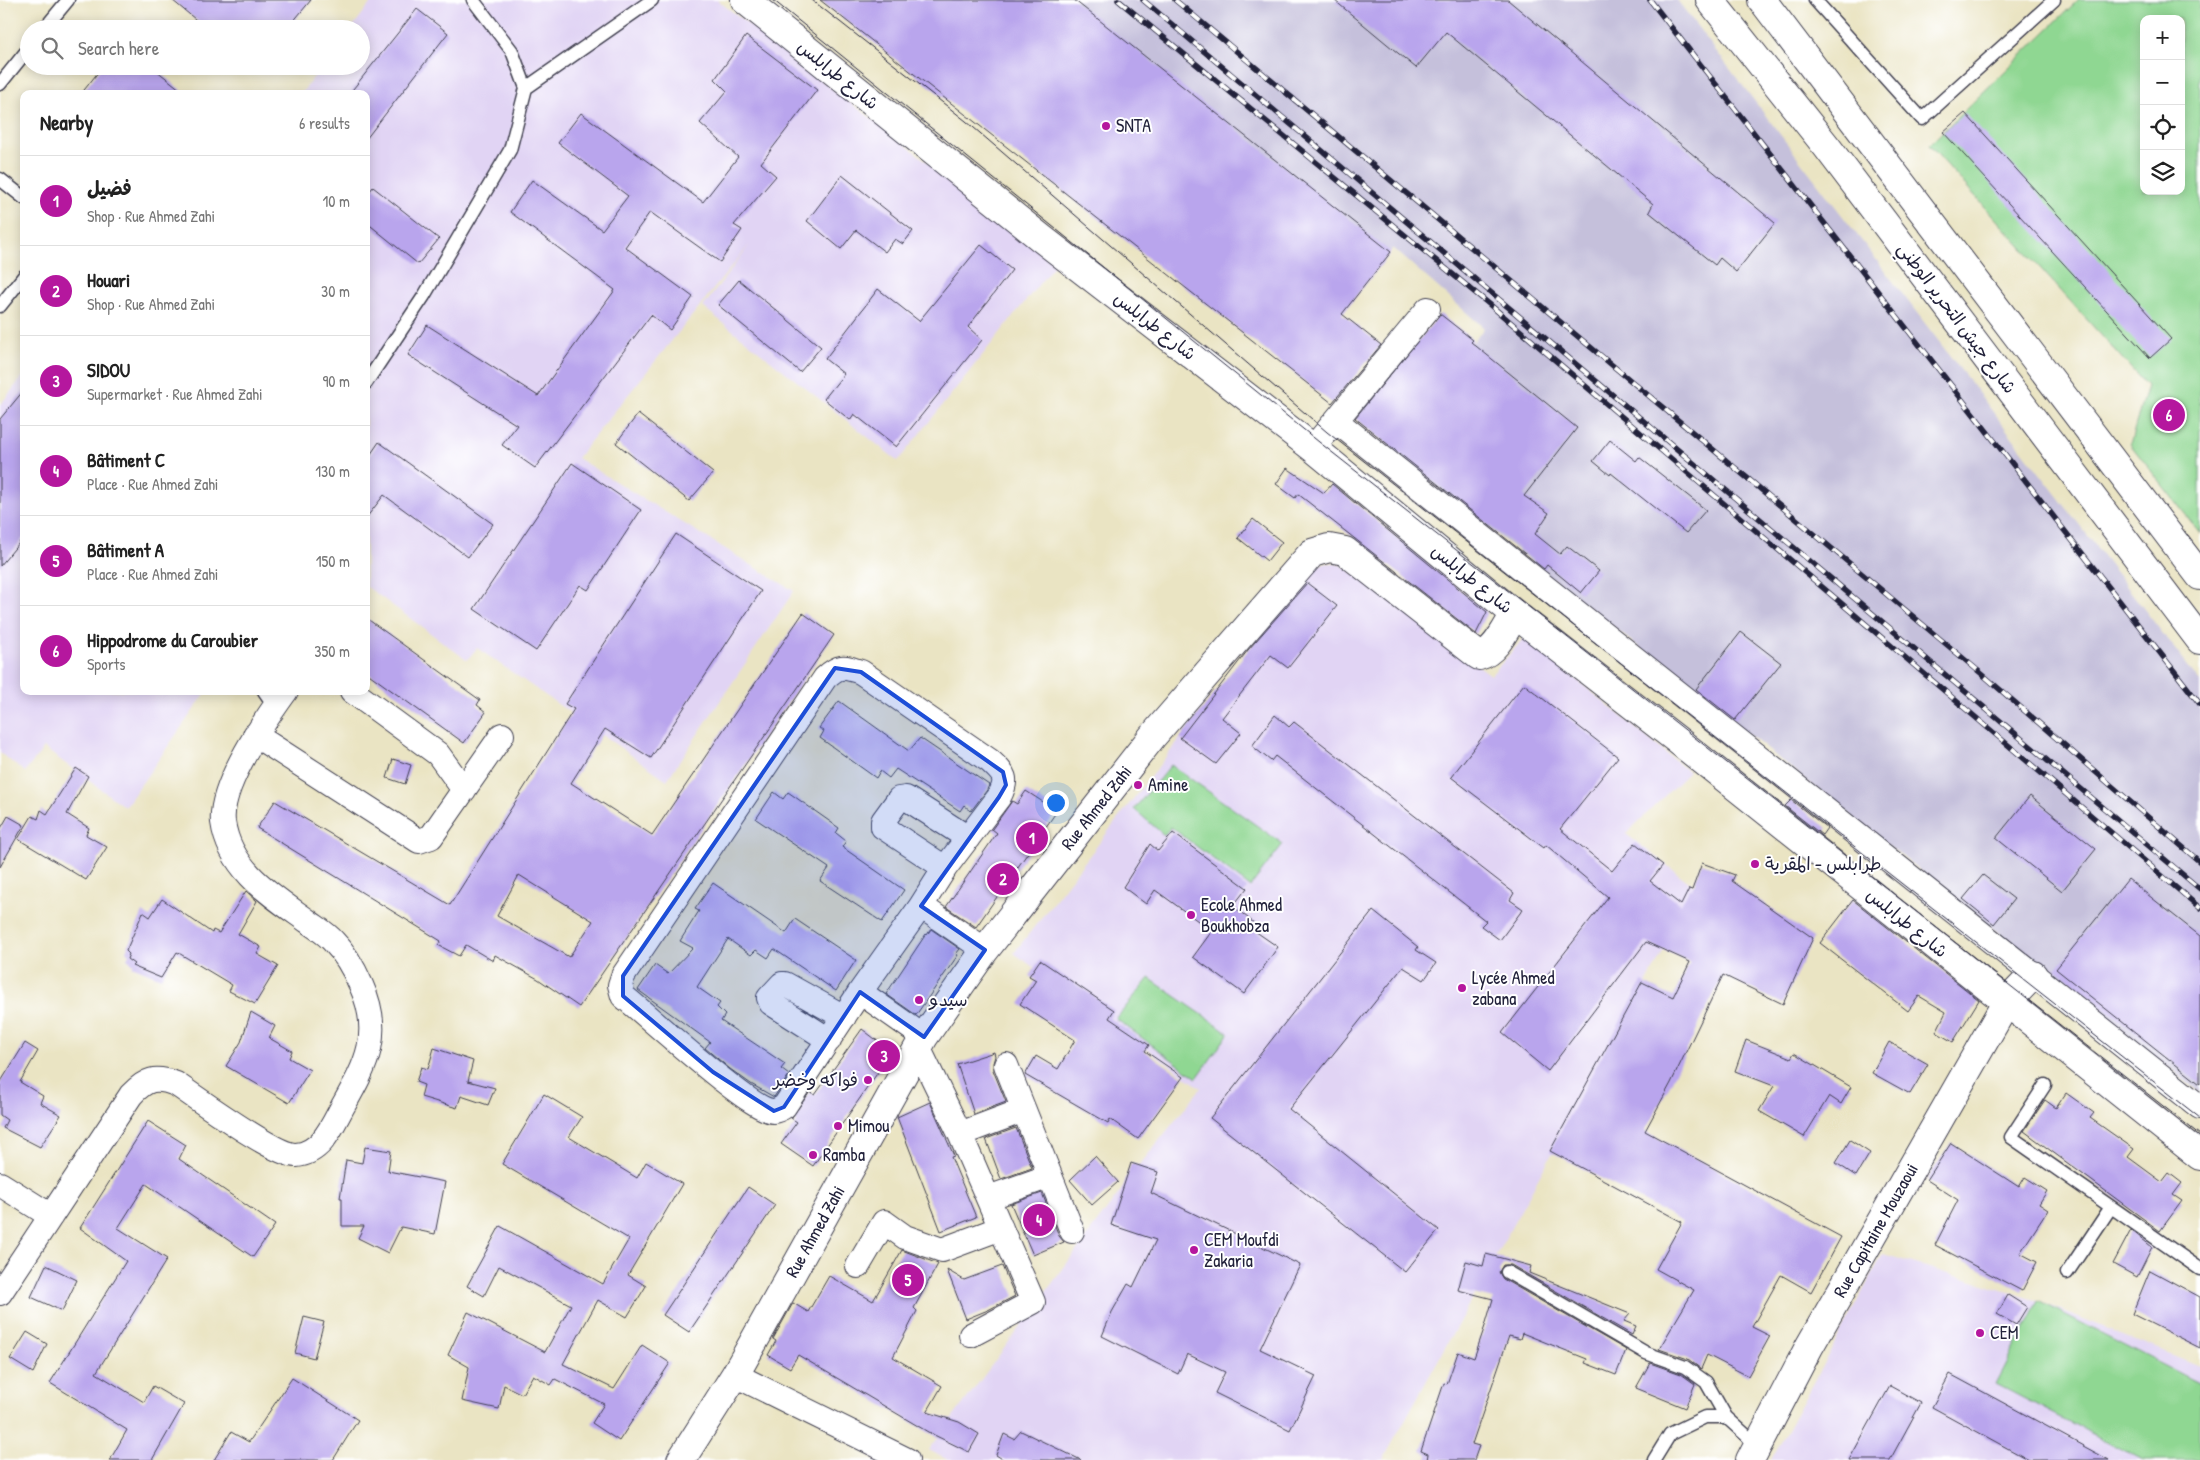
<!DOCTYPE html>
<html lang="en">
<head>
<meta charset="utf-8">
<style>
	:root { --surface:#fff; --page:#f2f2f2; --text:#222; --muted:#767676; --line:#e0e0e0; --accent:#b5179e }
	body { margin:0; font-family:"Patrick Hand","Playpen Sans Arabic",sans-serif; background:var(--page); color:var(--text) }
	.controls { position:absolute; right:15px; top:15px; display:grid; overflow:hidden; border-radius:10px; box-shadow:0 2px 12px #0003 }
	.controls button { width:45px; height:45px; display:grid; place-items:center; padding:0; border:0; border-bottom:1px solid var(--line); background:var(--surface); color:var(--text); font:25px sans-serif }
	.you { position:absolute; left:1055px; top:802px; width:18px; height:18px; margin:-12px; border:4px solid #fff; border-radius:50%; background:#1a73e8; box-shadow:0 0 0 8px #1a73e833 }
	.badge { display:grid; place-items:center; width:32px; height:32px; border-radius:50%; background:var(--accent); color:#fff; font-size:16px; font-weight:700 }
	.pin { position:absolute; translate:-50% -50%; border:2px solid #fff; box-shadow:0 1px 5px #0006 }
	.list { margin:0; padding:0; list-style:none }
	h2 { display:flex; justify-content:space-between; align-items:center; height:65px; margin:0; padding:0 20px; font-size:21px }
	h2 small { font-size:16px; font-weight:400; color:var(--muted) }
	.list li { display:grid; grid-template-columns:32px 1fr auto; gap:15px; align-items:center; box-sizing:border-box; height:90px; padding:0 20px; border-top:1px solid var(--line) }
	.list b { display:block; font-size:19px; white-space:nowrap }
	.list p { margin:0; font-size:16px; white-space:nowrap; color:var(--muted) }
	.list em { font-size:16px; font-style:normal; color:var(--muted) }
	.icon { flex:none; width:28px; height:28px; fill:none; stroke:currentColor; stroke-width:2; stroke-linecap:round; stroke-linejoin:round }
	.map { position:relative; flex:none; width:2200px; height:1460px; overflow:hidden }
	.search { position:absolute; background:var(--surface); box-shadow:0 2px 12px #0003; left:20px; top:20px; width:350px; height:55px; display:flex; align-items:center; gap:12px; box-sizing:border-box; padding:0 18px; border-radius:28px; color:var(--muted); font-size:19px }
	.panel { position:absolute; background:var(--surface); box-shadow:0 2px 12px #0003; left:20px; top:90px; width:350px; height:605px; border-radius:10px }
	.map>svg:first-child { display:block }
	.built { fill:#e1d4f4 }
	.industrial { fill:#c5c0db }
	.green { fill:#8fd792; stroke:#587c66; fill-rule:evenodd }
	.building { fill:#b9a5ed; fill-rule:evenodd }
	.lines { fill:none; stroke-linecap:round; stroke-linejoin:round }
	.service-casing { stroke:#403f4f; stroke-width:15 }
	.minor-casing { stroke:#403f4f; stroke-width:26 }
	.tertiary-casing { stroke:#403f4f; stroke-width:30 }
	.secondary-casing { stroke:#403f4f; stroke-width:30 }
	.trunk-casing { stroke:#403f4f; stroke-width:30 }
	.service { stroke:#fff; stroke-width:12 }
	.minor { stroke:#fff; stroke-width:24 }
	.tertiary { stroke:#fff; stroke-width:28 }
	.secondary { stroke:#fff; stroke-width:28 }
	.trunk { stroke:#fff; stroke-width:28 }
	.tram { stroke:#22223b; stroke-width:1 }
	.rail-casing { stroke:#22223b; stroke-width:5.5 }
	.rail { stroke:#fff; stroke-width:4; stroke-dasharray:11; stroke-linecap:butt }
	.marked { fill:#1d4ed8; fill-opacity:0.2; stroke:#1d4ed8; stroke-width:4; stroke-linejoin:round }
	.poi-dot { fill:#b5179e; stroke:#fff; stroke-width:2 }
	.labels { text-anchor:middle; stroke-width:4; stroke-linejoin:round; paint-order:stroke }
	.street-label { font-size:18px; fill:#22223b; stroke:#fff }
	.poi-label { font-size:18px; fill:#22223b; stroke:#fff; text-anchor:start }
</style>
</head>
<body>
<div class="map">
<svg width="2200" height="1460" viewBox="0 0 2200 1460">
	<rect width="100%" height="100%" fill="#fff"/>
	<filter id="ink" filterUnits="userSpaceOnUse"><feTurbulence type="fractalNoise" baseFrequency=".02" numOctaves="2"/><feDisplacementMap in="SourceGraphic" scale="10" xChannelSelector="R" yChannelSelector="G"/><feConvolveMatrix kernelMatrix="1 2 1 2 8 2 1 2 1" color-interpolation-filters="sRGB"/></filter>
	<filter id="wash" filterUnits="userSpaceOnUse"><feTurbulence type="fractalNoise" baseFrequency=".0096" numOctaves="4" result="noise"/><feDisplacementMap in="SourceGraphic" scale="20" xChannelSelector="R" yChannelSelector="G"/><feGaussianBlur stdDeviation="1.12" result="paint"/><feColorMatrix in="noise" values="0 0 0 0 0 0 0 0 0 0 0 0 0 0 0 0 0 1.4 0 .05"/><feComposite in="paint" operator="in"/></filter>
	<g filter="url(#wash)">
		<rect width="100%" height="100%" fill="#eae4c3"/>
		<path class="built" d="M373,0H717L985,206L1055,264L898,461L703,307L750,244L577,458L794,591L667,780L477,648L467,660L366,586V94H301L322,66H361V29H351Z
			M24,375V691H207L125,807L44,748L25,772L0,753V405Z
			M1328,563L1342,565L1491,675L1525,637L1689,772L1626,834L1698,889L1383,1460H948L929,1450L1139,1166L1201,1088L1014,953L1313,567Z
			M1883,1254L2039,1301L2200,1366V1460H1771Z"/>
		<path class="industrial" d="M820,0H1677L2200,682V1093L1388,448L1484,328L1393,248L1295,373Z"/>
		<path class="green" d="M2078,0H2200V533L2130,444L2147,386L1929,145ZM2144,19H2181V191H2144Z
			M1171,765L1283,844L1250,887L1171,827L1164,835L1134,809Z
			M1149,978L1229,1033L1197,1078L1116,1019Z
			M2039,1301L2200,1384V1460H2143L1996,1384Z"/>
		<g id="blocks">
			<path class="building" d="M172,0H311L287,29H207Z
				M820,0H1074L1391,252L1342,314L1381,345L1332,403Z
				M1334,0H1508L1775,223L1736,272L1720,258L1715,265L1649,212L1653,204L1446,32L1416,68Z
				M417,9L448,33L366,139V94H349Z
				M746,36L817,90L761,163L776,176L734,225L742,230L720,262L650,212L625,247L693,297L670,330L651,315L535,468L502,445L517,425L408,355L427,325L538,396L615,290L510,212L532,180L602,230L628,196L558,143L581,113L703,202L738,157L700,123L727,91L715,79Z
				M103,66H151L186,94H81Z
				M1965,113L2171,339L2150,358L1943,132Z
				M842,175L913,231L903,244L895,239L885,252L856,230L841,249L807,221Z
				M373,187L439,239L418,264L366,222V196Z
				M981,245L1012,270L968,327L982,340L896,447L854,414L850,420L824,399L844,374L825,359L878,289L919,321Z
				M739,280L821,347L800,372L718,305Z
				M1440,314L1473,340L1471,342L1577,428L1524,496L1549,513L1535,534L1560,554L1567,546L1599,571L1581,593L1547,565L1544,569L1355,418Z
				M24,390V537L0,566V419Z
				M638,414L713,473L689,501L616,443Z
				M1610,440L1636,461L1639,457L1706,510L1686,533L1611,473L1610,475L1593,461Z
				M379,442L493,524L468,557L384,495L366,518V461Z
				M572,463L641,510L588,590L580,585L536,651L474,609Z
				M1287,468L1324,493L1332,484L1487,612L1476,634L1298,494L1295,498L1276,484Z
				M1253,519L1282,542L1267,561L1238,538Z
				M676,534L761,591L651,758L605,729L571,783L652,835L803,613L834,635L579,1007L538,979L495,955L493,961L466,945L459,956L438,945L441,941L257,828L275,801L450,905L574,709L565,704ZM519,875L593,921L569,957L497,916Z
				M1307,583L1337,606L1288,668L1271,655L1222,718L1241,733L1216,764L1180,738L1248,650Z
				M366,618L480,700L477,705L486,712L464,743L366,672Z
				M1741,632L1781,663L1735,720L1696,689Z
				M1524,684L1618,757L1560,829L1612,871L1635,843L1663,865L1650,881L1681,905L1689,889L1692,890L1702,863L1735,875L1732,881L1813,938L1783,1004L1723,975L1671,1083L1645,1131L1841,1237L1811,1292L1781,1275L1752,1327L1770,1336L1748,1376L1707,1355L1701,1369L1688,1359L1659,1349L1694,1290L1656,1269L1682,1222L1550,1151L1642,982L1673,997L1690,962L1646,942L1548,1071L1502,1033L1608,897L1546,845L1544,848L1451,777Z
				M839,701L909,751L920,738L989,785L987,790L971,811L964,805L960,811L896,769L889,778L880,771L876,778L820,738L824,731L819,728Z
				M1275,715L1289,727L1294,722L1514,893L1510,900L1523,909L1500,940L1481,926L1486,921L1275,756L1271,761L1252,746Z
				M393,759L411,765L405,784L387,778Z
				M76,768L88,776L67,814L89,828L86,835L107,847L86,880L18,839L32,816L38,819L41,810L47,814Z
				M1026,791L1057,811L976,927L946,907L997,833L992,829L1012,801L1017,804Z
				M774,792L783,799L788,792L839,828L836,833L846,841L842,847L904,890L882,922L820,881L829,868L756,819Z
				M2030,796L2096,849L2062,891L1996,838Z
				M1791,800L1827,828L1822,835L1785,806Z
				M8,816L24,825L0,867V830Z
				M1173,833L1247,888L1233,906L1254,923L1252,929L1278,947L1244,994L1193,957L1212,931L1155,890L1146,904L1123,887L1150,844L1158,851Z
				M1983,875L2014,899L1994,924L1963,899Z
				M2128,879L2200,936V1084L2056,969Z
				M713,883L786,933L795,919L856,960L836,991L774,949L768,958L756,950L751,955L728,939L697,987L720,1003L717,1007L725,1015L721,1021L785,1064L781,1069L789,1075L774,1097L751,1084L730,1069L705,1048L710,1042L638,990L655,965L668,974L693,948L680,941L699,911L695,909Z
				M246,891L257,901L238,934L261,947L257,954L278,966L255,1004L229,991L232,985L177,952L161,978L132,966L134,964L127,959L129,954L126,951L143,912L150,917L162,899L212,933L213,930L219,933Z
				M1853,900L1979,1000L1953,1042L1936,1032L1946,1012L1919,996L1908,1011L1820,943Z
				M1373,911L1418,947L1416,950L1436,963L1424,980L1403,967L1289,1109L1439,1230L1405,1272L1210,1118Z
				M931,929L960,949L956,954L958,955L916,1015L886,994L926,934L927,935Z
				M1040,960L1114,1010L1109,1018L1149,1045L1145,1051L1183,1077L1138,1139L1110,1119L1108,1123L1025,1075L1036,1056L1058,1069L1075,1040L1020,1004L1036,980L1029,976Z
				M251,1012L275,1026L269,1038L292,1051L289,1058L310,1070L289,1103L226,1066L241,1042Z
				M862,1029L892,1052L813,1166L781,1144L797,1122L791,1118L810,1092L815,1095Z
				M1746,1040L1791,1058L1794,1053L1851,1087L1841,1104L1829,1096L1804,1137L1759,1111L1774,1086L1735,1071Z
				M1889,1042L1928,1064L1910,1094L1872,1073Z
				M25,1043L38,1051L20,1082L43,1096L40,1103L61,1115L40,1147L3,1128L7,1120L0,1115V1083Z
				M434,1048L473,1061L468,1081L495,1088L488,1105L461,1096L457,1108L421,1097L424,1085L416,1082L421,1067L428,1069Z
				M994,1052L995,1056L993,1063V1070L1006,1102L974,1114L957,1064Z
				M2066,1093L2094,1113L2090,1118L2134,1149L2128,1157L2162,1182L2169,1173L2182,1183L2173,1195L2182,1201L2160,1231L2024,1131L2045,1100L2056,1108Z
				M544,1094L582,1117L569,1137L637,1178L646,1162L682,1184L628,1275L646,1286L627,1317L598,1300L563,1364L614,1389L642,1345L670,1363L619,1441L592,1423L604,1404L555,1379L551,1385L533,1375L522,1394L504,1385L499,1409L462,1401L469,1367L448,1355L468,1312L545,1352L571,1305L499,1266L484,1296L467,1286L500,1226L603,1284L629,1239L502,1164Z
				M930,1102L954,1156L951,1157L976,1217L941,1231L897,1117Z
				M148,1121L186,1145L179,1159L275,1225L253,1257L146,1184L118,1228L167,1259L96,1373L144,1402L153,1386L184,1404L152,1460H110L127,1430L50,1383L126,1261L80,1228Z
				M1016,1128L1032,1168L1001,1179L986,1139Z
				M1850,1140L1870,1153L1856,1176L1836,1163Z
				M1951,1143L2019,1187L2025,1177L2047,1191L2039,1204L2048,1210L2020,1253L2037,1262L2022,1291L1935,1245L1958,1200L1927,1180Z
				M365,1147L391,1151L388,1171L445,1182L435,1234L401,1227L388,1253L358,1238L364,1226H342V1198H340L346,1160L362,1163Z
				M1095,1156L1118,1182L1092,1205L1070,1180Z
				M1131,1163L1158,1172L1151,1193L1300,1265L1260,1349L1316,1376L1290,1430L1215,1393L1225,1372L1187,1354L1178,1374L1102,1336L1112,1312L1128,1284L1133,1287L1156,1240L1111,1225Z
				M748,1187L775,1205L689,1332L663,1315Z
				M1042,1193L1059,1236L1064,1242L1033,1255L1011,1204Z
				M2131,1230L2152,1247L2137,1277L2113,1264Z
				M902,1250L938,1264L914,1308L917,1311L893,1357L942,1386L927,1412L959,1422L979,1434L969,1452L928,1432L798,1355L790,1368L768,1355L776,1341L773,1339L793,1303L808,1312L829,1276L873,1301Z
				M1486,1254L1531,1266L1529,1273L1630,1314L1624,1321L1636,1326L1632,1335L1511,1265H1503L1499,1272L1503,1279L1626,1350L1616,1375L1585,1363L1587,1359L1522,1333L1520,1339L1509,1336L1472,1444L1479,1446L1474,1460H1427L1428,1454L1421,1451L1444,1383L1447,1384L1458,1352L1474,1358L1485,1326L1493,1299L1458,1290L1466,1261L1483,1266Z
				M46,1265L77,1280L62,1311L31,1297Z
				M1002,1266L1015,1296L988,1310L966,1319L947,1270L964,1280Z
				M2150,1270L2200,1297V1348L2132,1314Z
				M2008,1295L2027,1307L2016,1325L1997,1314Z
				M304,1317L324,1322L314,1358L295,1353Z
				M27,1332L47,1344L33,1373L10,1359Z
				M1650,1363L1681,1374L1695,1384L1685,1408L1636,1388Z
				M1950,1374L2109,1460H2029L1932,1407Z
				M292,1378L358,1420L333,1460H214L231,1432L249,1442Z
				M1890,1386L1921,1403L1890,1460H1849Z
				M1021,1431L1081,1460H1004L996,1455L1004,1434L1014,1439Z"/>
		</g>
	</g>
	<g filter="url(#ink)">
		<use href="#blocks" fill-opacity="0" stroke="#403f4f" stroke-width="1"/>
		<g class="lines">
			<g class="service-casing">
				<path id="service" d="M473,0L512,51L526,88
					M1815,0L1922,119L2054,0
					M44,29L68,0
					M0,84L29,48
					M0,179L24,198
					M0,306L24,276
					M366,383L424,296L510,150L526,88L652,0
					M264,691L275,707
					M2045,1085L2011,1137L2200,1269
					M1507,1272L1646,1353L1685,1367L1706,1382L1726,1417L1758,1446
					M2067,1273L2111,1207
					M1654,1460L1670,1434L1705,1417H1726"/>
			</g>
			<g class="minor-casing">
				<path id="minor" d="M1336,421L2200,1107
					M1313,448L1428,309
					M352,691L438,754L464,790
					M255,735L419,841L431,837L502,735
					M945,868L883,827V821L899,799L906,798L968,838
					M860,992L921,906
					M924,1037L860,992L784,1107C781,1108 777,1111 773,1111C751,1111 646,1014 623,996L620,985L623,976L825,678C839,665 843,666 861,672L990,761C1004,774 1009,778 999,797L945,868L921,906L985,950
					M829,1040L771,1003L769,998L782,984H785L844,1017
					M918,1047L960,1134L1033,1302L971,1335
					M1006,1065L1072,1231
					M960,1134L1024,1110
					M0,1184L51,1216
					M988,1198L1050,1176
					M858,1266L884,1222L905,1237L942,1250L1001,1228
					M0,1293L131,1095C146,1079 155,1076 176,1084C197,1098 276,1156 296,1155C322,1153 332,1126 343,1106C367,1064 383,1033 361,985C354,969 346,954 333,941C327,934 317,928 309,922C273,896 230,871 223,822C219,786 265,720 286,691
					M735,1375L907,1460"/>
			</g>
			<g class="tertiary-casing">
				<g id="tertiary">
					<path id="s1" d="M681,1460L735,1375L924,1037L985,950L1152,737L1312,553L1329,548L1345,551L1479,656C1496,652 1506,628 1515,614"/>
				</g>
			</g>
			<g class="secondary-casing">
				<g id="secondary">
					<path d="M745,0L1041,238L1313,448L1515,614L1676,739L2200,1156"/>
					<path id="s2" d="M1750,1460L1809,1347L2006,1003L2033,975"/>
				</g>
			</g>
			<g class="trunk-casing">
				<path id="trunk" d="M1710,0L1827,147L2200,640
					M1762,0L2200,576"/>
			</g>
			<use href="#service" class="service"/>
			<use href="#minor" class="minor"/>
			<use href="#tertiary" class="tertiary"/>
			<use href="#secondary" class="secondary"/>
			<use href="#trunk" class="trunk"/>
			<path class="tram" d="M773,0L1319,442L2200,1135
				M812,0L966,121L1327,432L2200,1118"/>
			<g class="rail-casing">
				<path id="rail" d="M1118,0L1489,304L2200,908
					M1143,0L2200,889
					M1175,0L1982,674L2200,862
					M1650,0L2200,704"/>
			</g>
			<use href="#rail" class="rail"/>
		</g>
	</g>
	<path class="marked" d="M835,668L861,672L1003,772L1006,785L999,797L921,906L985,950L924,1037L860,992L784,1107L774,1111L713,1072L623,996V976Z"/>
	<g class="poi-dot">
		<circle cx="1106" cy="126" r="5"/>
		<circle cx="1138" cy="785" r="5"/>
		<circle cx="1755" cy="864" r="5"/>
		<circle cx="1191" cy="915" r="5"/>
		<circle cx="1462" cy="988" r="5"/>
		<circle cx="919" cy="1000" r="5"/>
		<circle cx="868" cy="1080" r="5"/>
		<circle cx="838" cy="1126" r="5"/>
		<circle cx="813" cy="1155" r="5"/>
		<circle cx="1194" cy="1250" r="5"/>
		<circle cx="1980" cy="1333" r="5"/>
	</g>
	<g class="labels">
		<g class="street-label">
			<text transform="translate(838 75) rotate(39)" y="6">شارع طرابلس</text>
			<text transform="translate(1957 318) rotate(53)" y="6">شارع جيش التحرير الوطني</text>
			<text transform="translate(1155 326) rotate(38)" y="6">شارع طرابلس</text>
			<text transform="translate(1472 579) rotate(39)" y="6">شارع طرابلس</text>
			<text dy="6" stroke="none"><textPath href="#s1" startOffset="775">Rue Ahmed Zahi</textPath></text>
			<text transform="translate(1907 923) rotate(39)" y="6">شارع طرابلس</text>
			<text dy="6" stroke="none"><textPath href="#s2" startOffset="262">Rue Capitaine Mouzaoui</textPath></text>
			<text dy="6" stroke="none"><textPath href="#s1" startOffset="265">Rue Ahmed Zahi</textPath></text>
		</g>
		<g class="poi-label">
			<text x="1116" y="132">SNTA</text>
			<text x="1148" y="791">Amine</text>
			<text x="1765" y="870">طرابلس - المقرية</text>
			<text x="1201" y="911">Ecole Ahmed<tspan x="1201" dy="21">Boukhobza</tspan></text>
			<text x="1472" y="984">Lycée Ahmed<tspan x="1472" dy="21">zabana</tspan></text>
			<text x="929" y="1006">سيدو</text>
			<text x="858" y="1086" text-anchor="end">فواكه وخضر</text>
			<text x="848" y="1132">Mimou</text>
			<text x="823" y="1161">Ramba</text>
			<text x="1204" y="1246">CEM Moufdi<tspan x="1204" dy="21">Zakaria</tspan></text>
			<text x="1990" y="1339">CEM</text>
		</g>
	</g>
</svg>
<div class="controls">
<button>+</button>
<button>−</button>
<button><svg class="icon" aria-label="locate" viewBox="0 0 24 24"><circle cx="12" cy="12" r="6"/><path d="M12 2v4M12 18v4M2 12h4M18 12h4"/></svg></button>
<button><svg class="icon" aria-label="layers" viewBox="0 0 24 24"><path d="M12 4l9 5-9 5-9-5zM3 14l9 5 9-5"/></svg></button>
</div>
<div class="you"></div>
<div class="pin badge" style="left:1032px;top:838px">1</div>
<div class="pin badge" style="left:1003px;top:879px">2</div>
<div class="pin badge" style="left:884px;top:1056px">3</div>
<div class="pin badge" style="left:1039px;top:1220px">4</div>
<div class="pin badge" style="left:908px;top:1280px">5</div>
<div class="pin badge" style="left:2169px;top:415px">6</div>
<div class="search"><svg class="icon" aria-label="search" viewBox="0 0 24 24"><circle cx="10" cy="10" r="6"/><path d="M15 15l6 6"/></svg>Search here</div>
<section class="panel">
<h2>Nearby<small>6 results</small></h2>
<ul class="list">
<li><span class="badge">1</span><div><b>فضيل</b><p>Shop · Rue Ahmed Zahi</p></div><em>10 m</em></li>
<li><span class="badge">2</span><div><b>Houari</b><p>Shop · Rue Ahmed Zahi</p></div><em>30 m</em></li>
<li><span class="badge">3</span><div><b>SIDOU</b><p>Supermarket · Rue Ahmed Zahi</p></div><em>90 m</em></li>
<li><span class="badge">4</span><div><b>Bâtiment C</b><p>Place · Rue Ahmed Zahi</p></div><em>130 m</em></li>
<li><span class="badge">5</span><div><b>Bâtiment A</b><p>Place · Rue Ahmed Zahi</p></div><em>150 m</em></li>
<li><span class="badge">6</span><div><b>Hippodrome du Caroubier</b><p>Sports</p></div><em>350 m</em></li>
</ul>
</section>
</div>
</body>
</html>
